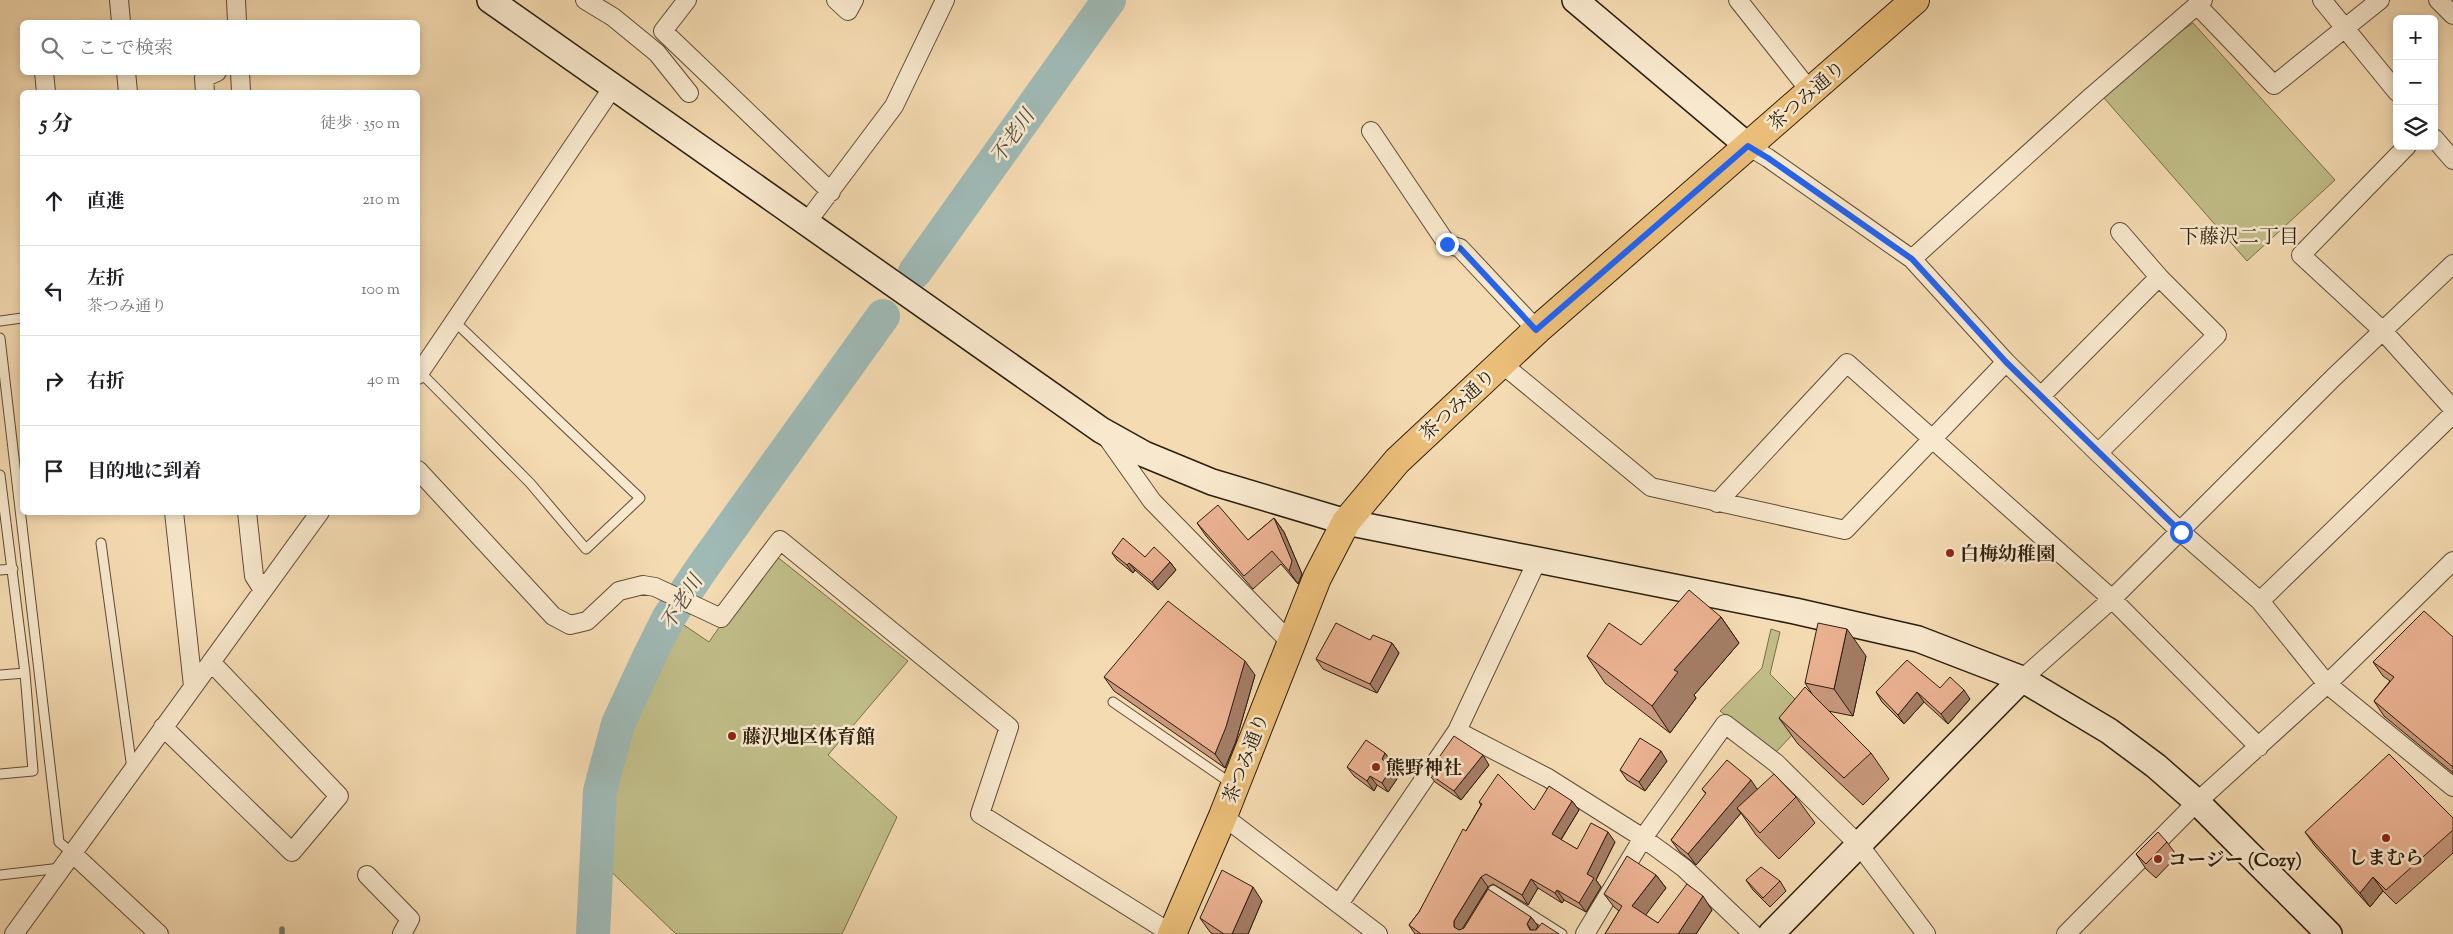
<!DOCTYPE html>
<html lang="ja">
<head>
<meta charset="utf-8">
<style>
	:root { --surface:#fff; --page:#f2f2f2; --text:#202124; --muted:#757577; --line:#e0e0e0 }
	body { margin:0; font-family:"Sorts Mill Goudy","Noto Serif JP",serif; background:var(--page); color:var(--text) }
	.controls { position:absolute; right:15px; top:15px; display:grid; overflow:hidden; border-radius:8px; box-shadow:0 2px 8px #0003 }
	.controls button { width:45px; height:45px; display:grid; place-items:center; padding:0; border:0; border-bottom:1px solid var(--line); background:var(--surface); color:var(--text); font:25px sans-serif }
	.stop { position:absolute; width:15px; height:15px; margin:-11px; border:4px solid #2563eb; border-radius:50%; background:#fff }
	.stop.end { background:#2563eb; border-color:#fff; box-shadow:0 1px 5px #0008 }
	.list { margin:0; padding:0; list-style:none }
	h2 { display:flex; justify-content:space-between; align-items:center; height:65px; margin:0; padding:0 20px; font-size:21px }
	h2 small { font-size:16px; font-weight:400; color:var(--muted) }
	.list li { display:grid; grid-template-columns:32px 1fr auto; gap:15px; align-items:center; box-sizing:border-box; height:90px; padding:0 20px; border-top:1px solid var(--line) }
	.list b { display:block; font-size:19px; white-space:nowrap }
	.list p { margin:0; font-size:16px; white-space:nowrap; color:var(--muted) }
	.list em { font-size:16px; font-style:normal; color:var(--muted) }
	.icon { flex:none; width:28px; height:28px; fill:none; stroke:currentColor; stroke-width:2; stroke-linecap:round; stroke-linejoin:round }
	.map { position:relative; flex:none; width:2453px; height:934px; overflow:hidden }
	.search { position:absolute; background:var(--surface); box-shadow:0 2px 8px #0003; left:20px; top:20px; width:400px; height:55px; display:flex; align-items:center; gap:12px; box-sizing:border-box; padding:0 18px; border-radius:8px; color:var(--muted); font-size:19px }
	.panel { position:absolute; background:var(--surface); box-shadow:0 2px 8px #0003; left:20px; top:90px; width:400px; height:425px; border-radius:8px }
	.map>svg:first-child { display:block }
	.green { fill:#c1be89; stroke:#766e4b }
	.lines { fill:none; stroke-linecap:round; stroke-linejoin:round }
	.stream { stroke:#717b72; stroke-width:5.5 }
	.river { stroke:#9fb9b5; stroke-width:34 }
	.lane-casing { stroke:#5e4c36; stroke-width:11 }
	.street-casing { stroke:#5e4c36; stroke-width:20 }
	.secondary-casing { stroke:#2b1d0d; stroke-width:28 }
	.primary-casing { stroke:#2b1d0d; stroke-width:30 }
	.lane { stroke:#f8e8cd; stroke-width:9 }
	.street { stroke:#f8e8cd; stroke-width:18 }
	.secondary { stroke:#f8e8cd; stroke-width:25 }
	.primary { stroke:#eabe79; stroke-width:28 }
	.wall { fill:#ca997e; stroke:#2b1d0d }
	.shaded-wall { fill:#a47d66; stroke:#2b1d0d }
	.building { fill:#ebb292; stroke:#2b1d0d }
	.route { stroke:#2563eb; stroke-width:6 }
	.poi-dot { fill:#8f2418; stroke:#f8e8cd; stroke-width:2 }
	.labels { text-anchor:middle; stroke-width:5; stroke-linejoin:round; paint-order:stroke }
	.street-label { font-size:19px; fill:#2b1d0d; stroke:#f8e8cd }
	.poi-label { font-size:19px; font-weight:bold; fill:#2b1d0d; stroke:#f8e8cd; text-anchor:start }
	.water-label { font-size:20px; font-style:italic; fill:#4e4c3f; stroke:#f8e8cd }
	.neighbourhood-label { font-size:20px; fill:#2b1d0d; stroke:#f8e8cd }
</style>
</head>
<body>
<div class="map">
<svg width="2453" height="934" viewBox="0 0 2453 934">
	<rect width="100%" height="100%" fill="#f5dbb2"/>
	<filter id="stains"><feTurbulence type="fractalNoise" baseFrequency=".004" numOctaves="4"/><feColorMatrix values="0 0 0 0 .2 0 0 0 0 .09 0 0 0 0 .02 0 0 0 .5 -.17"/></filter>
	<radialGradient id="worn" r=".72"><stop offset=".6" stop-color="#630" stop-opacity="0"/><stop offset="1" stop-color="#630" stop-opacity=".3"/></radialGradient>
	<path class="green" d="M2193,23L2335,180L2247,261L2097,90Z
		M771,552L908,661L828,755L897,817L842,934H676L597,858L624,717L675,619L709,642Z
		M1771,629L1780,632L1770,674L1811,715L1776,752L1720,711L1762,668Z"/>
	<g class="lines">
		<path class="stream" d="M282,929V934"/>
		<path class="river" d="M915,272L1109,0
			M593,934L600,791L618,724L650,655L669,617L702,568L883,316"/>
		<g class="lane-casing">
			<path id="lane" d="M0,321L22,318
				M0,338L59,842L72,853
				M420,372L530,483L586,549L640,498L454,321
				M0,475L25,673L33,771L0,774
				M101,543L132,769
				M0,570L13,569
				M0,675L25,673
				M1113,702L1232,784
				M0,875L61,868
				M1487,900L1493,890L1562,934"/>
		</g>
		<g class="street-casing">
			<path id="street" d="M119,0L121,22
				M236,0L237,22
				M585,0L613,17L657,53L689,93
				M687,0L663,31L831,192
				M836,0L848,11L854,0
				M1738,0L1810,91
				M2322,0L2397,92
				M2438,0L2453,15
				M2197,5L2274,85L2380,0
				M44,72L46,92
				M126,72L128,92
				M240,72L241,92
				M205,92L204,78L217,72
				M1371,131L1447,244L1460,248L1537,330
				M2434,138L2453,160
				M1748,146L1768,158L1912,259L2006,362L2098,453L2181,532L2260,601L2327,684L2453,787
				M2407,146L2301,255L2383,331L2453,409
				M807,222L894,106L945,0
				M2120,232L2159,277
				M1912,259L2092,96L2203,0
				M1501,363L1651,487L1845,530L2006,362
				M418,375L613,87
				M2041,396L2159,277L2217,335L2098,453
				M1106,436L1152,501L1290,642
				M418,470L553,616L570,625L587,621L619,591L643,585L655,587L721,618L780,540L1009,727L980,814L1172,934
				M1717,503L1847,363L2112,599L2259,747
				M174,512L193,686
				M247,512L254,576L263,590
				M2260,601L2453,414
				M2022,679L2112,599L2333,378L2453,264
				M163,727L292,852L339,796L211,662
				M1457,731L1548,778L1643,838L1684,868L1753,934
				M1223,816L1378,934
				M72,853L159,934
				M367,875L410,919L402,934
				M1339,904L1457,731L1537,561
				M14,934L320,512
				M1585,934L1643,838L1725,724L1776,763L1860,846L1926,934
				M2066,934L2197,802L2327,684L2453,561"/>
		</g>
		<g class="secondary-casing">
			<path id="secondary" d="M490,0L1101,430L1144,454L1212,482L1346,522L1795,611L1918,639L2022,679L2109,731L2156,766L2197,802L2329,934
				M1575,0L1748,146
				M1771,934L2022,679"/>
		</g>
		<g class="primary-casing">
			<path id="primary" d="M1172,934L1223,816L1317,578L1346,522L1397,461L1537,330L1915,0"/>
		</g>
		<use href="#lane" class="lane"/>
		<use href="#street" class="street"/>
		<use href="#secondary" class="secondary"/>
		<use href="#primary" class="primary"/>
	</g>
	<path class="wall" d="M1274,518L1284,532L1302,574L1298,584L1281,564L1253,589L1206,536L1197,523L1248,540Z
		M1112,553L1145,557L1170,562L1176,570L1158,590L1135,570L1133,573L1117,560Z
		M1721,617L1739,643L1694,695L1696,698L1670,733L1605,683L1587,656L1641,645Z
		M2453,637V773L2384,716L2374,701L2390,681L2383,676L2373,662Z
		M1392,643L1399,653L1377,693L1323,669L1316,659Z
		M1866,656L1853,716L1828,711L1871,753L1889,779L1863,805L1798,744L1779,718L1814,697L1805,683Z
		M1255,675L1236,741L1225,768L1114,691L1104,677Z
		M1940,688L1970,699L1948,724L1924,702L1904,724L1882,702L1876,692Z
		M1385,753L1392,763L1391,765L1399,776L1388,792L1377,785L1374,791L1354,776L1347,767Z
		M1667,761L1645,791L1627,780L1620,770Z
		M1489,765L1461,800L1435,782L1428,773Z
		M1702,789H1757L1796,797L1815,823L1779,859L1756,835L1741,813L1696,865L1679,851L1671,840L1706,794Z
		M1572,801L1579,810L1561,840L1577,849L1615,842L1596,880L1601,887L1586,912L1564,900L1562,903L1538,888L1528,905L1493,884L1488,887L1462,929L1531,917L1538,926L1536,930L1559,934H1415L1409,925L1419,912L1481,805L1479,802L1534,810Z
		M2453,818V853L2396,904L2383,891L2370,907L2315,846L2305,832Z
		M2167,842L2177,856L2156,878L2146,869L2136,854Z
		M1656,875L1666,888L1645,915L1658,923L1712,910L1696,934H1605L1619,911L1614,907L1604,894Z
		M1746,880L1780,881L1786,891L1770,907L1753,890Z
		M1262,901L1248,934H1213L1210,932L1200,918Z"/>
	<path class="shaded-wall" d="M1274,518L1284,532L1302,574L1298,584L1289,571Z
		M1170,562L1176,570L1158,590L1152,582Z
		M1129,563L1135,570L1133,573L1127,565Z
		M1721,617L1739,643L1694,695L1696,698L1670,733L1652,706L1674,670Z
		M1847,629L1866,656L1853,716L1834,689Z
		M1392,643L1399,653L1377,693L1370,684Z
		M1245,661L1255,675L1236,741L1225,768L1215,754Z
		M1964,690L1970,699L1948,724L1941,714Z
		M1917,692L1924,702L1904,724L1898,715Z
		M1661,751L1667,761L1645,791L1639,782Z
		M1385,753L1392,763L1389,768L1382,759Z
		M1483,755L1489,765L1461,800L1454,791Z
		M1392,767L1399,776L1388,792L1382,783Z
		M1370,776L1377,785L1374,791L1367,781Z
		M1751,780L1759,792L1737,808L1741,813L1696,865L1688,854Z
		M1572,801L1579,810L1558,844L1552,834Z
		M1608,832L1615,842L1596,880L1601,887L1586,912L1579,903L1587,874Z
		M1656,875L1666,888L1642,920L1632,906Z
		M1481,877L1488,887L1461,931L1460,934L1454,927V921Z
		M2373,877L2383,891L2370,907L2360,893Z
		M1531,879L1538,888L1528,905L1522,895Z
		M1253,887L1262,901L1248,934H1232Z
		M1557,890L1564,900L1562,903L1555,893Z
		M1703,896L1712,910L1696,934H1678Z
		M1531,917L1538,926L1534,934L1527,924Z"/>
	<path class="building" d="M1218,505L1248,540L1274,518L1292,561L1289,571L1272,551L1244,576L1197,523Z
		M1123,538L1145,557L1154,547L1170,562L1152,582L1129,563L1127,565L1112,553Z
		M1689,590L1721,617L1674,670L1678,672L1652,706L1587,656L1609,623L1641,645Z
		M1168,601L1245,661L1226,727L1215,754L1104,677Z
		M2424,611L2453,637V767L2374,701L2394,677L2373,662Z
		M1336,623L1370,640L1373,635L1392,643L1370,684L1316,659Z
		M1818,623L1847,629L1834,689L1805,683Z
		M1907,660L1940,688L1950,677L1964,690L1941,714L1917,692L1898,715L1876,692Z
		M1805,687L1871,753L1844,778L1779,718Z
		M1454,736L1483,755L1454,791L1428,773Z
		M1640,738L1661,751L1639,782L1620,770Z
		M1366,740L1385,753L1382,759L1392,767L1382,783L1370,776L1367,781L1347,767Z
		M2389,754L2453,818V830L2386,890L2373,877L2360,893L2305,832Z
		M1727,760L1751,780L1688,854L1671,840L1706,793L1702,789Z
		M1498,774L1534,810L1549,786L1572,801L1552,834L1577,849L1591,823L1608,832L1587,874L1594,878L1579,903L1557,890L1555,893L1531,879L1522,895L1486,874L1481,877L1454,921V927L1459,930L1464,928L1488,889L1531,917L1527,924L1530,930H1536L1542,923L1559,934H1421L1409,925L1419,912L1463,829L1466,831L1482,804L1479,802Z
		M1774,774L1796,797L1760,833L1737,808Z
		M2158,832L2167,842L2146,864L2136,854Z
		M1627,856L1656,875L1632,906L1658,923L1687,884L1703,896L1678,934H1605L1622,906L1604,894Z
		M1761,867L1780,881L1763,898L1746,880Z
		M1222,870L1253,887L1232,934H1224L1200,918Z"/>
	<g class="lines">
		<path class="route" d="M1447,244L1460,248L1536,330L1748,146L1768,158L1912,259L2006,362L2181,532"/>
	</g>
	<g class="poi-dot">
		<circle cx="1950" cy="553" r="5"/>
		<circle cx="732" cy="736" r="5"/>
		<circle cx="1376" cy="767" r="5"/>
		<circle cx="2386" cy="838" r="5"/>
		<circle cx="2158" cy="859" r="5"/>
	</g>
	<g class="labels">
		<g class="street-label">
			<text transform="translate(1806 95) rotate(-41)" y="7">茶つみ通り</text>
			<text transform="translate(1457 404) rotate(-43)" y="7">茶つみ通り</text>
			<text transform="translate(1245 758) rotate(-69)" y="7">茶つみ通り</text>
		</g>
		<g class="poi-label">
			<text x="1960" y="560">白梅幼稚園</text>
			<text x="742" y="743">藤沢地区体育館</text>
			<text x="1386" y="774">熊野神社</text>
			<text x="2386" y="864" text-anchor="middle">しまむら</text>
			<text x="2168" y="866">コージー (Cozy)</text>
		</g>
		<g class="water-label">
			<text transform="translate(1012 136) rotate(-55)" y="7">不老川</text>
			<text transform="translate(681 602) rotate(-58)" y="7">不老川</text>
		</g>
		<g class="neighbourhood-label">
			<text x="2239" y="243">下藤沢二丁目</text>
		</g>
	</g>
	<rect width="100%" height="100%" filter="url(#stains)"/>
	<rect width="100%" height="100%" fill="url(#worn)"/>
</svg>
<div class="controls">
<button>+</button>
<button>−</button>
<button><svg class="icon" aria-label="layers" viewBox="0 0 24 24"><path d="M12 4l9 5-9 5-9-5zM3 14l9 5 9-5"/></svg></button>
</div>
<div class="stop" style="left:2181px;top:532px"></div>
<div class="stop end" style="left:1447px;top:244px"></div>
<div class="search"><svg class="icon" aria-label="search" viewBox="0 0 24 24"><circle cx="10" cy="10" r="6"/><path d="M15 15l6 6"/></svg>ここで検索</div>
<section class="panel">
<h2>5 分<small>徒歩 · 350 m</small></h2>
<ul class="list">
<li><svg class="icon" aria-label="ahead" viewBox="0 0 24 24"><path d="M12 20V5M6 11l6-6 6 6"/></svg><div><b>直進</b></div><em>210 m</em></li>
<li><svg class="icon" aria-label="left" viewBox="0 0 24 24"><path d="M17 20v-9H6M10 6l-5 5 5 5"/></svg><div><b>左折</b><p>茶つみ通り</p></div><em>100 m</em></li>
<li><svg class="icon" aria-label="right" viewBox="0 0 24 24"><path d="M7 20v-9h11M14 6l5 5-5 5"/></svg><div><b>右折</b></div><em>40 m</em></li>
<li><svg class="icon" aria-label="arrive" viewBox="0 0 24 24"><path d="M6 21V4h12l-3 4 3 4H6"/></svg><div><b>目的地に到着</b></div></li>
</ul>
</section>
</div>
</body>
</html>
